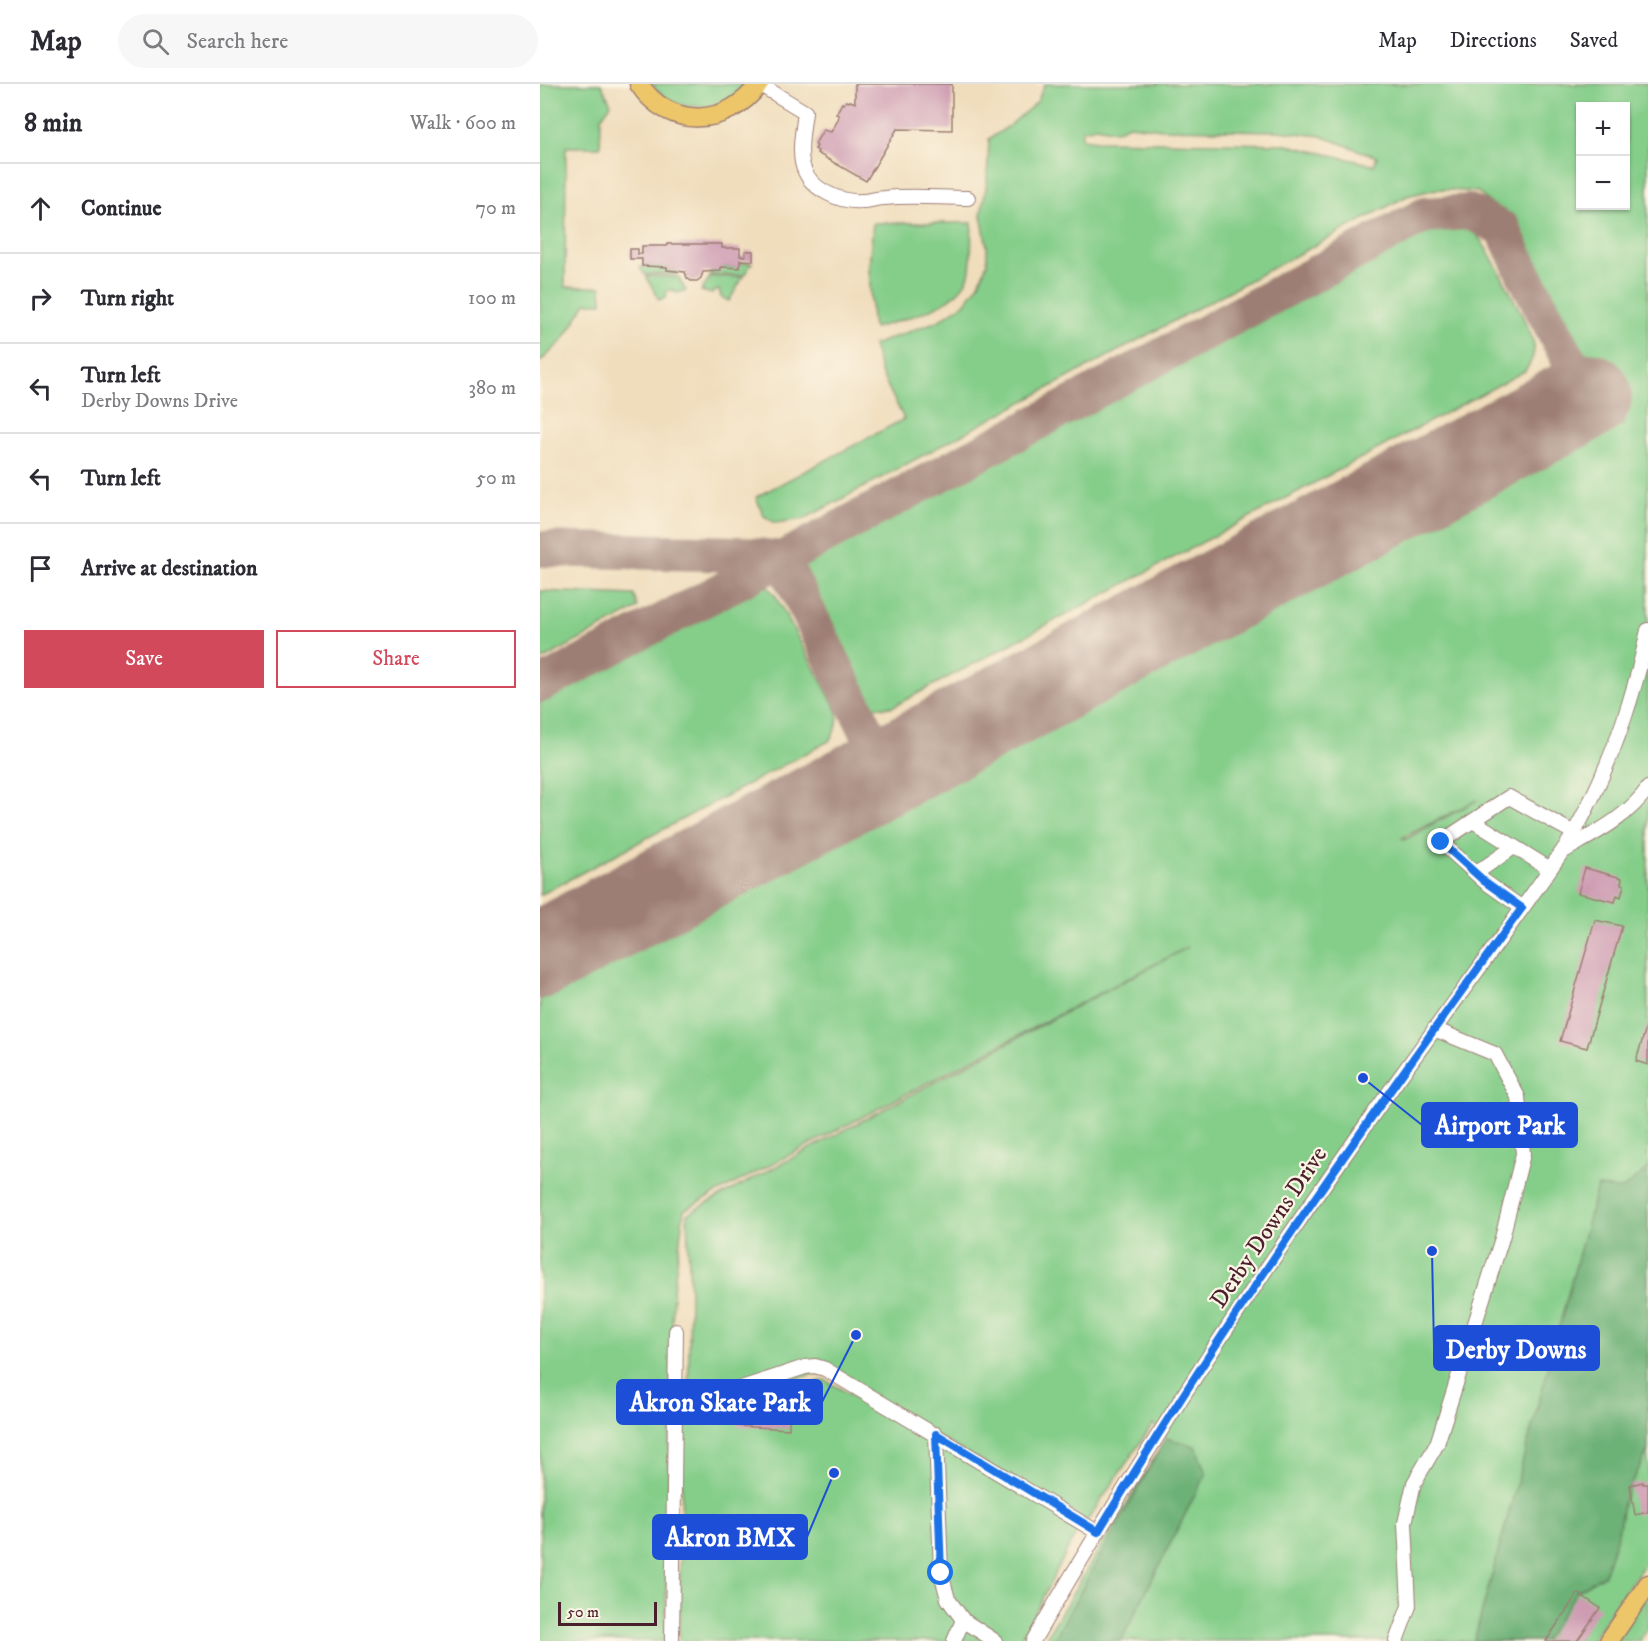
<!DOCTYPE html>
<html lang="en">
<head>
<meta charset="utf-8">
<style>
	:root { --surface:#fff; --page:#f7f7f7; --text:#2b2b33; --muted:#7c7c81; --line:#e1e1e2; --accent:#d1495b }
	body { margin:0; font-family:"IM FELL DW Pica",serif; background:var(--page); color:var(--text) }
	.controls { position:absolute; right:18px; top:18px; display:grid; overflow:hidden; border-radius:0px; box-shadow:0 2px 4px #0004 }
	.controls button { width:54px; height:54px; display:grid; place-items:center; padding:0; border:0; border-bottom:2px solid var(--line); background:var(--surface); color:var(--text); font:30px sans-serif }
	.scale { position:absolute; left:18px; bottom:15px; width:99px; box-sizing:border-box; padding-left:6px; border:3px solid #4a1f2b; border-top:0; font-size:16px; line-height:21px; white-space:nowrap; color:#4a1f2b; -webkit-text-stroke:4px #fcf5e5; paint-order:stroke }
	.stop { position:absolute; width:18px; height:18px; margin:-14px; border:4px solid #1a73e8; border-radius:50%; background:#fff }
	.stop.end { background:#1a73e8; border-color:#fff; box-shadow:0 2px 6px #0008 }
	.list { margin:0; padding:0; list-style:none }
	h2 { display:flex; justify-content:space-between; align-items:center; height:78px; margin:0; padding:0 24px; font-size:26px }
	h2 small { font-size:20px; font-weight:400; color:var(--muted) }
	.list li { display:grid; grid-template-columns:39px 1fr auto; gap:18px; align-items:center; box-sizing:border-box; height:90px; padding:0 24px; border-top:2px solid var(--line) }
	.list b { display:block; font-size:22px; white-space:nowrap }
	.list p { margin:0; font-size:20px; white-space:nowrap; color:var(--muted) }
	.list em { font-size:20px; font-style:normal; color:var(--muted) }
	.actions { display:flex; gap:12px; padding:18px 24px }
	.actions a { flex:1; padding:14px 0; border:2px solid var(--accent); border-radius:0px; text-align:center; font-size:21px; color:var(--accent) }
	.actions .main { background:var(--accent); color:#fff }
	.icon { flex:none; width:33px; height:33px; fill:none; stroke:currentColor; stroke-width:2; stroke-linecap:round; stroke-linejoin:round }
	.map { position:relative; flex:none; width:1108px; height:1557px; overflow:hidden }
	header { display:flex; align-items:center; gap:36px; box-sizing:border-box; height:84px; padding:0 30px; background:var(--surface); border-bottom:2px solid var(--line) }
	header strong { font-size:28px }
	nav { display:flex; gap:33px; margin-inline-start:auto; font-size:21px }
	.search { width:420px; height:54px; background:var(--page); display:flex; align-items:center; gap:15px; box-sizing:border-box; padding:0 21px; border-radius:33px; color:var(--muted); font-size:22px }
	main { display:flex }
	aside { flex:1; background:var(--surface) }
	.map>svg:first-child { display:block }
	.green { fill:#85ce8a; stroke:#68765a; stroke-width:1.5; fill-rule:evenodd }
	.forest { fill:#6cb176; stroke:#5b6850; stroke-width:1.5 }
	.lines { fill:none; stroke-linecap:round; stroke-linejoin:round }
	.taxiway { stroke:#9d7e74; stroke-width:36 }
	.runway { stroke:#9d7e74; stroke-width:88 }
	.building { fill:#ce9bb2 }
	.minor-casing { stroke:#9d7e74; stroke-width:16 }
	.major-casing { stroke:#9d7e74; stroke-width:21 }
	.minor { stroke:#fff; stroke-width:14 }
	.major { stroke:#ecc669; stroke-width:18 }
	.route { stroke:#1a73e8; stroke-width:8 }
	.labels { text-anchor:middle; stroke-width:4.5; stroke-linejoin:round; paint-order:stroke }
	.street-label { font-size:24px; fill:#4a1f2b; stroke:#fcf5e5 }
	.leader { fill:none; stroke:#1d4ed8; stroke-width:2 }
	.callout-dot { fill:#1d4ed8; stroke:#fcf5e5; stroke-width:2 }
	.callout { fill:#1d4ed8; stroke:#1d4ed8; stroke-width:2 }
	.callout-label { font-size:26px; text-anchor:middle; font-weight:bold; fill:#fff }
</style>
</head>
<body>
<header>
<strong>Map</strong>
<div class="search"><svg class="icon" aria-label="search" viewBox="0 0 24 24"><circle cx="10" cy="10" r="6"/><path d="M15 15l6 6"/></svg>Search here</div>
<nav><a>Map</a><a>Directions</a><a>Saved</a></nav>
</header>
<main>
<aside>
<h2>8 min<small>Walk · 600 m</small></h2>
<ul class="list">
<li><svg class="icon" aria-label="ahead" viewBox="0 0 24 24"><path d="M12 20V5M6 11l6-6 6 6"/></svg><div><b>Continue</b></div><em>70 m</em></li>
<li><svg class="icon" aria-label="right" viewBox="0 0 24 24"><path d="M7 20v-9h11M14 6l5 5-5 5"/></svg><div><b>Turn right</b></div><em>100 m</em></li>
<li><svg class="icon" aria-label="left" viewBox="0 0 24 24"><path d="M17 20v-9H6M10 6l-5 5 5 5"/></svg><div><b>Turn left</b><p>Derby Downs Drive</p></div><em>380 m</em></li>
<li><svg class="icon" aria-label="left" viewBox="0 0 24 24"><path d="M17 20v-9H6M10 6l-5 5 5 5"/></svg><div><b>Turn left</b></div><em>50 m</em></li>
<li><svg class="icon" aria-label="arrive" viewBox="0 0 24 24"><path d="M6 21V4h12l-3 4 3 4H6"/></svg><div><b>Arrive at destination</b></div></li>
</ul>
<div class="actions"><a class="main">Save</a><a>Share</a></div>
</aside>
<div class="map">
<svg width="1108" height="1557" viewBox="0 0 1108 1557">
	<rect width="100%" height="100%" fill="#fcf5e5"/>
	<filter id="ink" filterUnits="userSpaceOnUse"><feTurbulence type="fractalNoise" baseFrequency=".0167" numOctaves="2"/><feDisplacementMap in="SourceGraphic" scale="12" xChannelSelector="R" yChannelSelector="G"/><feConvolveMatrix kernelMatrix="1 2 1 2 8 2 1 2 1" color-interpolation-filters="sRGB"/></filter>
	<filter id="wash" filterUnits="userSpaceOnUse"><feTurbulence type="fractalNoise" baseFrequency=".008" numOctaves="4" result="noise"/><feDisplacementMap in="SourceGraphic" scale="24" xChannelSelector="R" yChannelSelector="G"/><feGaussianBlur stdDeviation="1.35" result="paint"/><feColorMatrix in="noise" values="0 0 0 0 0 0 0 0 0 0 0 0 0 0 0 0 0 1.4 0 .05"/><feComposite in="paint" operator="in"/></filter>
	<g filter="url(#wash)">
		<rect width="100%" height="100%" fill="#f0ddbc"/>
		<path class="green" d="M0,0H61L71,20L61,34L60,63H26L25,203H61L62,219H46L23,256L0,278Z
			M112,0H206C184,28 133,32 112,0Z
			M505,0H1108V1475L1051,1557H504L626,1354L613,1340L547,1437L287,1290H273L148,1324L150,1212L147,1130L648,863L144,1126L133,1207L125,1557H0V916L1084,340L971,139L938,108L897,105L867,112L264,435L235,439L224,432L216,413L364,335L341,289L333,261L398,237L425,219L439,200L447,179V162L441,131L447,99L449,55L469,42L497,18ZM1040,22H1086V122H1040ZM589,41L622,45L739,47L781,52L837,73L834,81L743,60L557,57L542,55V46L557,43L576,47ZM937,716L864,756L862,754Z
			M905,137C917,138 926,140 935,149C946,160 991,245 994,261C995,271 991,279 985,287L354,622C339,626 329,622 319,611L264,502L260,487L267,472L277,464L876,144L888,139Z
			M333,139H432C431,154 432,171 430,186C425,221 363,236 334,244L332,238L329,183Z
			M200,179H212L204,191H170L172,187L181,183L200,184Z
			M102,182L127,183V186H136L137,190H104L100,183Z
			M106,192L138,193L146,207L136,209L133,206H129L126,208L127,212L119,216Z
			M170,193H203L189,217L181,213L179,206L175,207L172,210L161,207Z
			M207,499L228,503L235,511L297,627C299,640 296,646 289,657L0,811V608Z
			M0,507L94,511L98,524L0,577Z
			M285,1296L540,1442L480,1557H139L143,1335Z
			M1108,1509V1545L1099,1557H1075Z"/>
		<path class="forest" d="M1108,1084V1366L1084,1415L1078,1449L1064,1491L1037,1507L1004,1557H934L1057,1103L1083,1105Z
			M626,1354L655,1362L666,1389L581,1557H513Z"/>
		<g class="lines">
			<path class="taxiway" d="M0,465L201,470L242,475L347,687
				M0,601L242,475L885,131L930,128L963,145L984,190L1048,312"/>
			<path class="runway" d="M0,871L1048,312"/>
		</g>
		<g id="blocks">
			<path class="building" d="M315,0H412V46L357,45L326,97L277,69L278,67L275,65L277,62L275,60L283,46L291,48L298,36L299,31L296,30L302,19L304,20L306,17L309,18L310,17L315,19Z
				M127,160H182V164H200V172H205V167H213V177L200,176V184L181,183V187L163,188L161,194L157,197H151L147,194L145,188L127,186V183L102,182V175H90V165H98V170H102V162H127Z
				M1045,784L1082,794L1081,800L1084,801L1081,813L1077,811L1075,818L1038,809Z
				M1055,836L1082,842L1047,964L1020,957Z
				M1108,937V981L1096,977Z
				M198,1321L221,1322V1327L249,1328V1345L197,1342Z
				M1103,1398V1400H1108V1428L1095,1431L1090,1401Z
				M1038,1509L1060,1524L1037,1557H1006Z"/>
		</g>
	</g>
	<g filter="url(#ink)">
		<use href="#blocks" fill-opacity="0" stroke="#9d7e74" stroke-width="1.5"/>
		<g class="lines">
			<g class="minor-casing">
				<path id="minor" d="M219,0L265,28C261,61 252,91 287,109C298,115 309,118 322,117C329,117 337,114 345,114C372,111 400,114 428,114
					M933,737L1010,785
					M1024,767C1055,749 1087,734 1108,704
					M936,789L974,763
					M982,824L944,797L901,758L969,713L1034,749
					M135,1326L265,1283L275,1282L285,1285L557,1448
					M396,1350L401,1489L408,1515L423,1536L455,1557
					M132,1557L136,1247
					M414,1557L423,1536
					M493,1557C595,1382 704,1213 821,1048C889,950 963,855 1030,756C1067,691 1093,619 1108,546
					M856,1557L869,1522L865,1439L874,1399L897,1360L962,1154L983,1070L978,1013L955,970L894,945"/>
			</g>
			<g class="major-casing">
				<path id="major" d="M99,0C129,46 188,43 219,0
					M1069,1557L1108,1500"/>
			</g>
			<use href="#minor" class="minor"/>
			<use href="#major" class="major"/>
		</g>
	</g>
	<g class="lines" filter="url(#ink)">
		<path class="route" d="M401,1489L396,1350L558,1448C688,1232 834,1027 982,824L944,797L901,758"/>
	</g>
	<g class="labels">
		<g class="street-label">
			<text transform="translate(728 1143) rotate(-56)" y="8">Derby Downs Drive</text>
		</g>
	</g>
	<path class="leader" d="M823 994L882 1041M892 1167L894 1264M316 1251L282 1318M294 1389L267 1453"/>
	<g class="callout-dot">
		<circle cx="823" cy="994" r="6"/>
		<circle cx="892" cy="1167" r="6"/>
		<circle cx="316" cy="1251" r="6"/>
		<circle cx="294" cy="1389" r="6"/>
	</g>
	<g class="callout">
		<rect x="882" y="1019" width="155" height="44" rx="6"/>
		<rect x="894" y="1242" width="165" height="44" rx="6"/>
		<rect x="77" y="1296" width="205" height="44" rx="6"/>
		<rect x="113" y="1431" width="154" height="44" rx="6"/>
	</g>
	<g class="callout-label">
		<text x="960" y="1050">Airport Park</text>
		<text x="976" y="1274">Derby Downs</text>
		<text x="180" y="1327">Akron Skate Park</text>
		<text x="190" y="1462">Akron BMX</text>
	</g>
</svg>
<div class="controls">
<button>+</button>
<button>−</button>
</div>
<div class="scale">50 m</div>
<div class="stop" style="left:401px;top:1489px"></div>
<div class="stop end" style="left:901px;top:758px"></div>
</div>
</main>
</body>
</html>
